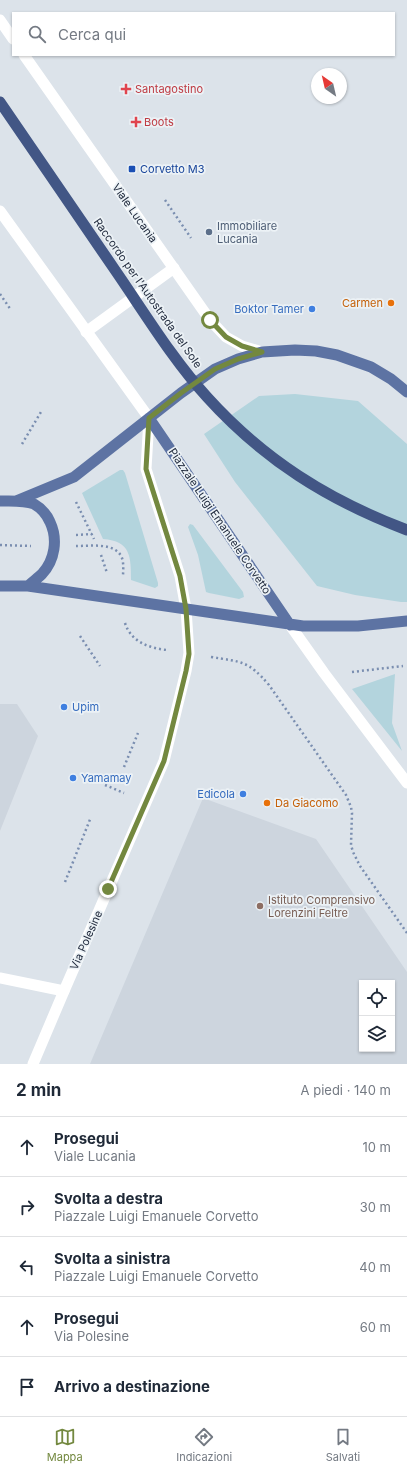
<!DOCTYPE html>
<html lang="it">
<head>
<meta charset="utf-8">
<style>
	:root { --surface:#fff; --page:#f6f6f7; --text:#1f2937; --muted:#747a83; --line:#e0e1e3; --accent:#73883f }
	body { margin:0; font-family:Inter,sans-serif; background:var(--page); color:var(--text) }
	.controls { position:absolute; right:12px; bottom:12px; display:grid; overflow:hidden; border-radius:0px; box-shadow:0 1px 3px #0004 }
	.controls button { width:36px; height:36px; display:grid; place-items:center; padding:0; border:0; border-bottom:1px solid var(--line); background:var(--surface); color:var(--text); font:20px sans-serif }
	.compass { position:absolute; left:311px; top:68px; width:36px; height:36px; border-radius:50%; background:var(--surface); box-shadow:0 1px 3px #0004; rotate:326deg }
	.stop { position:absolute; width:12px; height:12px; margin:-9px; border:3px solid #73883f; border-radius:50%; background:#fff }
	.stop.end { background:#73883f; border-color:#fff; box-shadow:0 1px 4px #0008 }
	.list { margin:0; padding:0; list-style:none }
	h2 { display:flex; justify-content:space-between; align-items:center; height:52px; margin:0; padding:0 16px; font-size:17px }
	h2 small { font-size:13px; font-weight:400; color:var(--muted) }
	.list li { display:grid; grid-template-columns:26px 1fr auto; gap:12px; align-items:center; box-sizing:border-box; height:60px; padding:0 16px; border-top:1px solid var(--line) }
	.list b { display:block; font-size:15px; white-space:nowrap }
	.list p { margin:0; font-size:13px; white-space:nowrap; color:var(--muted) }
	.list em { font-size:13px; font-style:normal; color:var(--muted) }
	.icon { flex:none; width:22px; height:22px; fill:none; stroke:currentColor; stroke-width:2; stroke-linecap:round; stroke-linejoin:round }
	.map { position:relative; flex:none; width:407px; height:1064px; overflow:hidden }
	.search { position:absolute; background:var(--surface); box-shadow:0 1px 3px #0004; left:12px; right:12px; top:12px; height:44px; display:flex; align-items:center; gap:10px; box-sizing:border-box; padding:0 14px; border-radius:0px; color:var(--muted); font-size:15px }
	.sheet { height:352px; background:var(--surface) }
	nav { display:flex; justify-content:space-around; align-items:center; box-sizing:border-box; height:56px; border-top:1px solid var(--line); background:var(--surface); font-size:11px; color:var(--muted) }
	nav a { display:grid; justify-items:center; gap:2px }
	nav .on { color:var(--accent) }
	.map>svg:first-child { display:block }
	.built { fill:#cdd5de; fill-rule:evenodd }
	.green { fill:#b3d4dd }
	.lines { fill:none; stroke-linecap:round; stroke-linejoin:round }
	.path { stroke:#7a8eb0; stroke-width:2.5; stroke-dasharray:2 3; stroke-linecap:butt }
	.service { stroke:#fff; stroke-width:11 }
	.tertiary { stroke:#fff; stroke-width:11 }
	.secondary { stroke:#fff; stroke-width:11 }
	.primary { stroke:#5d73a3; stroke-width:11 }
	.trunk { stroke:#425685; stroke-width:11 }
	.route { stroke:#73883f; stroke-width:5 }
	.health-dot { fill:#e0444e; stroke:#ecf2f6; stroke-width:1.5 }
	.transit-dot { fill:#1a4fb4; stroke:#ecf2f6; stroke-width:1.5 }
	.service-dot { fill:#5c6f8a; stroke:#ecf2f6; stroke-width:1.5 }
	.food-dot { fill:#e8710a; stroke:#ecf2f6; stroke-width:1.5 }
	.shop-dot { fill:#3f7fe0; stroke:#ecf2f6; stroke-width:1.5 }
	.education-dot { fill:#8d6e63; stroke:#ecf2f6; stroke-width:1.5 }
	.labels { text-anchor:middle; stroke-width:3.5; stroke-linejoin:round; paint-order:stroke }
	.health-label { font-size:11px; fill:#be3a42; stroke:#ecf2f6; text-anchor:start }
	.transit-label { font-size:11px; fill:#164399; stroke:#ecf2f6; text-anchor:start }
	.street-label { font-size:11px; fill:#1d273a; stroke:#ecf2f6 }
	.service-label { font-size:11px; fill:#4e5e75; stroke:#ecf2f6; text-anchor:start }
	.food-label { font-size:11px; fill:#c56008; stroke:#ecf2f6; text-anchor:end }
	.shop-label { font-size:11px; fill:#366cbe; stroke:#ecf2f6; text-anchor:end }
	.education-label { font-size:11px; fill:#785e54; stroke:#ecf2f6; text-anchor:start }
</style>
</head>
<body>
<div class="map">
<svg width="407" height="1064" viewBox="0 0 407 1064">
	<rect width="100%" height="100%" fill="#dce3ea"/>
	<path class="built" d="M0,704H17L38,736L0,831Z
		M203,798L316,839L407,972V1064H90ZM362,983H392V1049H362Z"/>
	<path class="green" d="M295,394L358,401L407,444V602H401L355,595L317,586L235,482L204,434L259,396Z
		M120,470H123L125,473L158,583V586L155,588L131,580C131,557 131,541 103,539L82,493Z
		M190,524L193,525L243,592L244,597L239,599L209,593L206,592L198,555L188,527Z
		M395,674L392,723L402,751L352,689Z"/>
	<g class="lines">
		<path class="path" d="M165,200L191,238
			M0,294L11,310
			M22,444L41,412
			M76,502L94,539
			M76,535L92,534
			M0,545L31,546
			M76,546C90,546 116,542 122,558C124,564 123,571 123,577
			M101,555L107,573
			M125,623C131,642 149,648 167,650
			M80,636L100,666
			M211,657C241,662 248,660 269,685L346,795L351,807L352,813L351,845L353,852L360,866L407,933
			M352,672L403,666
			M124,767L138,733
			M105,785L124,793
			M65,882L91,817"/>
		<path class="service" d="M86,332L174,268
			M0,978L64,991"/>
		<path class="tertiary" d="M290,625L324,673L407,783"/>
		<path class="secondary" d="M0,20L13,39
			M24,55L210,320L226,337L242,346L262,352
			M0,211L149,418L146,469L180,576L186,609L189,653L186,671L164,761L64,991L33,1064"/>
		<path class="primary" d="M149,418L290,625
			M0,501C11,501 24,500 34,504C41,508 47,515 50,522C58,539 55,560 42,574C38,578 32,582 28,586
			M16,501L74,477L181,393L215,369L238,359L262,352L295,350L316,351L337,355L371,367L391,379L407,392
			M0,586H28L303,626H358L407,621"/>
		<path class="trunk" d="M0,102C38,158 77,214 115,270C144,312 173,360 207,397C264,460 328,500 407,530"/>
	</g>
	<g class="lines">
		<path class="route" d="M108,889L164,761L186,671L189,654L186,609L180,576L146,469L149,418L181,393L215,369L238,359L262,352L242,346L226,337L210,320"/>
	</g>
	<g class="health-dot">
		<path d="M124 83h4v4h4v4h-4v4h-4v-4h-4v-4h4z"/>
		<path d="M134 116h4v4h4v4h-4v4h-4v-4h-4v-4h4z"/>
	</g>
	<rect class="transit-dot" x="128" y="165" width="8" height="8" rx="2"/>
	<circle class="service-dot" cx="209" cy="232" r="4"/>
	<g class="food-dot">
		<circle cx="391" cy="303" r="4"/>
		<circle cx="267" cy="803" r="4"/>
	</g>
	<g class="shop-dot">
		<circle cx="312" cy="309" r="4"/>
		<circle cx="64" cy="707" r="4"/>
		<circle cx="73" cy="778" r="4"/>
		<circle cx="243" cy="794" r="4"/>
	</g>
	<circle class="education-dot" cx="260" cy="906" r="4"/>
	<g class="labels">
		<g class="health-label">
			<text x="135" y="93">Santagostino</text>
			<text x="144" y="126">Boots</text>
		</g>
		<g class="transit-label">
			<text x="140" y="173">Corvetto M3</text>
		</g>
		<g class="street-label">
			<text transform="translate(135 213) rotate(55)" y="4">Viale Lucania</text>
			<text transform="translate(148 293) rotate(55)" y="4">Raccordo per l'Autostrada del Sole</text>
			<text transform="translate(220 521) rotate(56)" y="4">Piazzale Luigi Emanuele Corvetto</text>
			<text transform="translate(86 940) rotate(-66)" y="4">Via Polesine</text>
		</g>
		<g class="service-label">
			<text x="217" y="230">Immobiliare<tspan x="217" dy="13">Lucania</tspan></text>
		</g>
		<g class="food-label">
			<text x="383" y="307">Carmen</text>
			<text x="275" y="807" text-anchor="start">Da Giacomo</text>
		</g>
		<g class="shop-label">
			<text x="304" y="313">Boktor Tamer</text>
			<text x="72" y="711" text-anchor="start">Upim</text>
			<text x="81" y="782" text-anchor="start">Yamamay</text>
			<text x="235" y="798">Edicola</text>
		</g>
		<g class="education-label">
			<text x="268" y="904">Istituto Comprensivo<tspan x="268" dy="13">Lorenzini Feltre</tspan></text>
		</g>
	</g>
</svg>
<div class="controls">
<button><svg class="icon" aria-label="locate" viewBox="0 0 24 24"><circle cx="12" cy="12" r="6"/><path d="M12 2v4M12 18v4M2 12h4M18 12h4"/></svg></button>
<button><svg class="icon" aria-label="layers" viewBox="0 0 24 24"><path d="M12 4l9 5-9 5-9-5zM3 14l9 5 9-5"/></svg></button>
</div>
<svg class="compass" viewBox="-18 -18 36 36"><path d="M0-13l5 13h-10z" fill="#e53935"/><path d="M0 13l5-13h-10z" fill="#747a83"/></svg>
<div class="stop" style="left:210px;top:320px"></div>
<div class="stop end" style="left:108px;top:889px"></div>
<div class="search"><svg class="icon" aria-label="search" viewBox="0 0 24 24"><circle cx="10" cy="10" r="6"/><path d="M15 15l6 6"/></svg>Cerca qui</div>
</div>
<section class="sheet">
<h2>2 min<small>A piedi · 140 m</small></h2>
<ul class="list">
<li><svg class="icon" aria-label="ahead" viewBox="0 0 24 24"><path d="M12 20V5M6 11l6-6 6 6"/></svg><div><b>Prosegui</b><p>Viale Lucania</p></div><em>10 m</em></li>
<li><svg class="icon" aria-label="right" viewBox="0 0 24 24"><path d="M7 20v-9h11M14 6l5 5-5 5"/></svg><div><b>Svolta a destra</b><p>Piazzale Luigi Emanuele Corvetto</p></div><em>30 m</em></li>
<li><svg class="icon" aria-label="left" viewBox="0 0 24 24"><path d="M17 20v-9H6M10 6l-5 5 5 5"/></svg><div><b>Svolta a sinistra</b><p>Piazzale Luigi Emanuele Corvetto</p></div><em>40 m</em></li>
<li><svg class="icon" aria-label="ahead" viewBox="0 0 24 24"><path d="M12 20V5M6 11l6-6 6 6"/></svg><div><b>Prosegui</b><p>Via Polesine</p></div><em>60 m</em></li>
<li><svg class="icon" aria-label="arrive" viewBox="0 0 24 24"><path d="M6 21V4h12l-3 4 3 4H6"/></svg><div><b>Arrivo a destinazione</b></div></li>
</ul>
</section>
<nav>
<a class="on"><svg class="icon" aria-label="map" viewBox="0 0 24 24"><path d="M3 6l6-2 6 2 6-2v14l-6 2-6-2-6 2zM9 4v14M15 6v14"/></svg>Mappa</a>
<a><svg class="icon" aria-label="directions" viewBox="0 0 24 24"><path d="M12 3l9 9-9 9-9-9zM9 14v-3h6M13 9l2 2-2 2"/></svg>Indicazioni</a>
<a><svg class="icon" aria-label="saved" viewBox="0 0 24 24"><path d="M7 4h10v16l-5-4-5 4z"/></svg>Salvati</a>
</nav>
</body>
</html>
